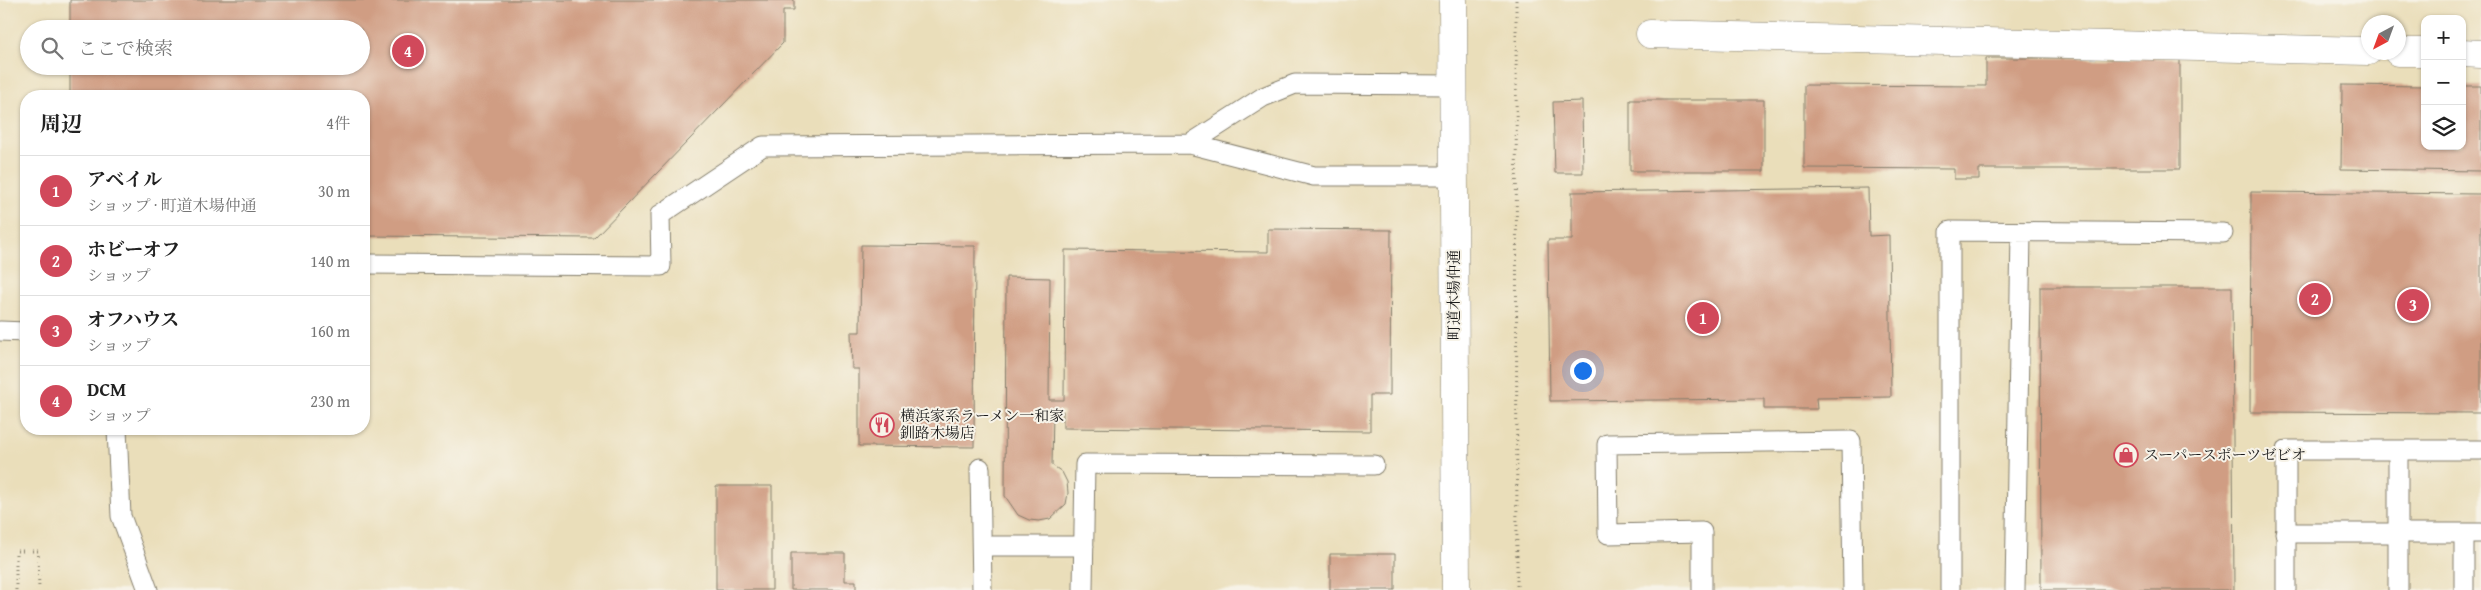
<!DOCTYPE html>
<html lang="ja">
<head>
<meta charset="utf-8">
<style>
	:root { --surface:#fff; --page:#f6f6f6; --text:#222; --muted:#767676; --line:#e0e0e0; --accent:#d1495b }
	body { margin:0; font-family:"Gentium Book Plus","Noto Serif JP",serif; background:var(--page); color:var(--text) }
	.controls { position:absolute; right:15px; top:15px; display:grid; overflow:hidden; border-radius:10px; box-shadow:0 1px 4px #0004 }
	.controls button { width:45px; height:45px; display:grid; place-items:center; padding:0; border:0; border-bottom:1px solid var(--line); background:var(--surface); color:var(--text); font:25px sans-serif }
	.compass { position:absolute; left:2361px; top:15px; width:45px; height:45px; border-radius:50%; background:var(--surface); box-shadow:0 1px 4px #0004; rotate:221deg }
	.you { position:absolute; left:1582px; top:370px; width:18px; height:18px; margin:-12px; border:4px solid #fff; border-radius:50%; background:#1a73e8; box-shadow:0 0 0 8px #1a73e833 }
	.badge { display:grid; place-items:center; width:32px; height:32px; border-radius:50%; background:var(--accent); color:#fff; font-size:16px; font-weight:700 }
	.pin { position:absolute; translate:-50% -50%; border:2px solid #fff; box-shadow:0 1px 5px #0006 }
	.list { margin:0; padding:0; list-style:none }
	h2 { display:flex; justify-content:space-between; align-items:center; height:65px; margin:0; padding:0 20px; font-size:21px }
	h2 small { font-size:16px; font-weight:400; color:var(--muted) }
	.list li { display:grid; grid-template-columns:32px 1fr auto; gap:15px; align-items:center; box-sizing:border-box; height:70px; padding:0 20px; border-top:1px solid var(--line) }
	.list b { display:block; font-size:19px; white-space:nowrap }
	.list p { margin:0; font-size:16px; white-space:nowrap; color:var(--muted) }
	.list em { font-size:16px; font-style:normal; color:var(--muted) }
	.icon { flex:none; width:28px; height:28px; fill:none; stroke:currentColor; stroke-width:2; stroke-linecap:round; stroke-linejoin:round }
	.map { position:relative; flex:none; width:2481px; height:590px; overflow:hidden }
	.search { position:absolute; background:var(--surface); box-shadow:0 1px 4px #0004; left:20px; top:20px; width:350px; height:55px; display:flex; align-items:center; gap:12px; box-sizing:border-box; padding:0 18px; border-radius:28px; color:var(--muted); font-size:19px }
	.panel { position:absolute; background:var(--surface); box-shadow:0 1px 4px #0004; left:20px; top:90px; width:350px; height:345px; border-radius:20px }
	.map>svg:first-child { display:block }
	.building { fill:#d09d83 }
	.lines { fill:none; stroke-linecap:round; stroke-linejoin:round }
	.lane-casing { stroke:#837d6b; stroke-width:21 }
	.street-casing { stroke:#837d6b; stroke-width:29 }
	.path { stroke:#837d6b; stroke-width:3; stroke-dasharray:1 4; stroke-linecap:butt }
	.lane { stroke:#fff; stroke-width:19 }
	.street { stroke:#fff; stroke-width:28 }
	.labels { text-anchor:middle; stroke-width:4; stroke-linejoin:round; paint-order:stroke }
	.street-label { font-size:15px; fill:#1c1c1c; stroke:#f7f3e8 }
	.poi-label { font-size:15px; fill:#1c1c1c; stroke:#f7f3e8; text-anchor:start }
</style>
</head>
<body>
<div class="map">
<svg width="2481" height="590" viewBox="0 0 2481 590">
	<rect width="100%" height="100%" fill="#f7f3e8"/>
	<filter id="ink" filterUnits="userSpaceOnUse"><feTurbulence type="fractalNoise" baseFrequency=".02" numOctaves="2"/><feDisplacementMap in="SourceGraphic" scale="10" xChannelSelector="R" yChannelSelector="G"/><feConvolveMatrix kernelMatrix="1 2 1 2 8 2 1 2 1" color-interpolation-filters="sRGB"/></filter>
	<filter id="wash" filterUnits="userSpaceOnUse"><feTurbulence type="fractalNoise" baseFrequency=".0096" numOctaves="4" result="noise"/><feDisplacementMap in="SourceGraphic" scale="20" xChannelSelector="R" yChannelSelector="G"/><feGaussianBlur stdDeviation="1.12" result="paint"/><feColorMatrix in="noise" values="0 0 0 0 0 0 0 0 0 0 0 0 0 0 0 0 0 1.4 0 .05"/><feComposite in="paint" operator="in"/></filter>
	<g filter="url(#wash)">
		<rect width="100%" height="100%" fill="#eadeba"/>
		<g id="blocks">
			<path class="building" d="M70,0H794V10H783V43L594,238L364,236V96H70V66H361V29H70Z
				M1986,58H2180V169H1979V179H1954V169L1804,168V85L1986,86Z
				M2342,85L2425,86V146H2462V86H2481V171L2341,169Z
				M1630,100H1764V171H1630Z
				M1582,101L1583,173H1555L1553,102Z
				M1868,188L1869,236L1889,235L1891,397L1816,398L1817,409H1764V399L1550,401L1548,240H1572V192Z
				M2251,192L2481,194V413L2250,412Z
				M1268,229L1391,230L1390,395H1370V431L1063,428V411H1053L1052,465L1062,472L1067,482L1068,493L1066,504L1050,519L1039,521L1029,520L1018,515L1005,496L1006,277L1050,278L1049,400H1064L1065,250L1268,252Z
				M861,245L975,246L974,447L859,446V369H852L851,332H860Z
				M2040,287H2232L2234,590H2041Z
				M716,486H772V590H716Z
				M791,553H845V581H856V590H791Z
				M1330,554H1395V590H1330Z"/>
		</g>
	</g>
	<g filter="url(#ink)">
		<use href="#blocks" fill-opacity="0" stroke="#837d6b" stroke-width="1"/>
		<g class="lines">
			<g class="lane-casing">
				<path id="lane" d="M1190,144L1263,97L1295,84L1453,85
					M364,264L661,266L660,215L763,146L1190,144L1314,176H1454
					M0,331L26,332
					M117,429L121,516L148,590
					M980,468L982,590
					M2285,533H2481
					M2464,533V590
					M982,546H1084
					M1083,590L1085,464L1374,465
					M1702,590V532L1608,534L1607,444L1851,441L1853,590
					M1950,590V231L2223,233
					M2015,590L2021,232
					M2286,590V450H2398
					M2398,590V450H2481"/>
			</g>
			<g class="street-casing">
				<path id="street" d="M1453,0L1456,590
					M1650,34L2368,51
					M2398,52H2425
					M2462,53L2481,54"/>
			</g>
			<path class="path" d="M1516,0L1517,590
				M16,590V551H38L39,590"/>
			<use href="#lane" class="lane"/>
			<use href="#street" class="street"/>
		</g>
	</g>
	<defs>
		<g id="restaurant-ring" transform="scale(1.25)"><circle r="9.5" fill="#f7f3e8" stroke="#d1495b" stroke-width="1.5"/><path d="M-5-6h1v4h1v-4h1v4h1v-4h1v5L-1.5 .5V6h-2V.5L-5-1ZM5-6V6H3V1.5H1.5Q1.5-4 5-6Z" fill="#d1495b"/></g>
		<g id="shop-ring" transform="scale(1.25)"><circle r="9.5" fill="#f7f3e8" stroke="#d1495b" stroke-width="1.5"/><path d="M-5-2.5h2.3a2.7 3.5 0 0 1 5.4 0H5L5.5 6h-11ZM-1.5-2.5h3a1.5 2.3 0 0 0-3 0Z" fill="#d1495b"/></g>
	</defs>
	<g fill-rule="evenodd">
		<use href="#restaurant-ring" x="882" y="425"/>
		<use href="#shop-ring" x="2126" y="455"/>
	</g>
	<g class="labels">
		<g class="street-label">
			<text transform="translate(1454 295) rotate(-90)" y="5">町道木場仲通</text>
		</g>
		<g class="poi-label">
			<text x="900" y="421">横浜家系ラーメン一和家<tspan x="900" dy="17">釧路木場店</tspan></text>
			<text x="2144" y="460">スーパースポーツゼビオ</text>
		</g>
	</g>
</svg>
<div class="controls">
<button>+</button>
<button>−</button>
<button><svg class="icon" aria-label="layers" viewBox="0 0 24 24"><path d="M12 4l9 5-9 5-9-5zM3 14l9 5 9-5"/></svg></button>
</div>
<svg class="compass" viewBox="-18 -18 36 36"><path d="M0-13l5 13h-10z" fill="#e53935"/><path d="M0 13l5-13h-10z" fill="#767676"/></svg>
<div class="you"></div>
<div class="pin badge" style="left:1703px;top:318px">1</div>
<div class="pin badge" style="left:2315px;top:299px">2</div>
<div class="pin badge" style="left:2413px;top:305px">3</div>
<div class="pin badge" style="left:408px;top:51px">4</div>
<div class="search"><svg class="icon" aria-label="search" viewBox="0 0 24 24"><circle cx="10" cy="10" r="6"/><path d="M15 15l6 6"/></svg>ここで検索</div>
<section class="panel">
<h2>周辺<small>4件</small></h2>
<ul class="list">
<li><span class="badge">1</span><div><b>アベイル</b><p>ショップ · 町道木場仲通</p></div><em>30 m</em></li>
<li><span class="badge">2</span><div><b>ホビーオフ</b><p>ショップ</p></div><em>140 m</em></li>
<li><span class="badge">3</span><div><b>オフハウス</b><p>ショップ</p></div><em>160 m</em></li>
<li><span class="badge">4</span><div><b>DCM</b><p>ショップ</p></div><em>230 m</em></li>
</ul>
</section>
</div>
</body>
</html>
